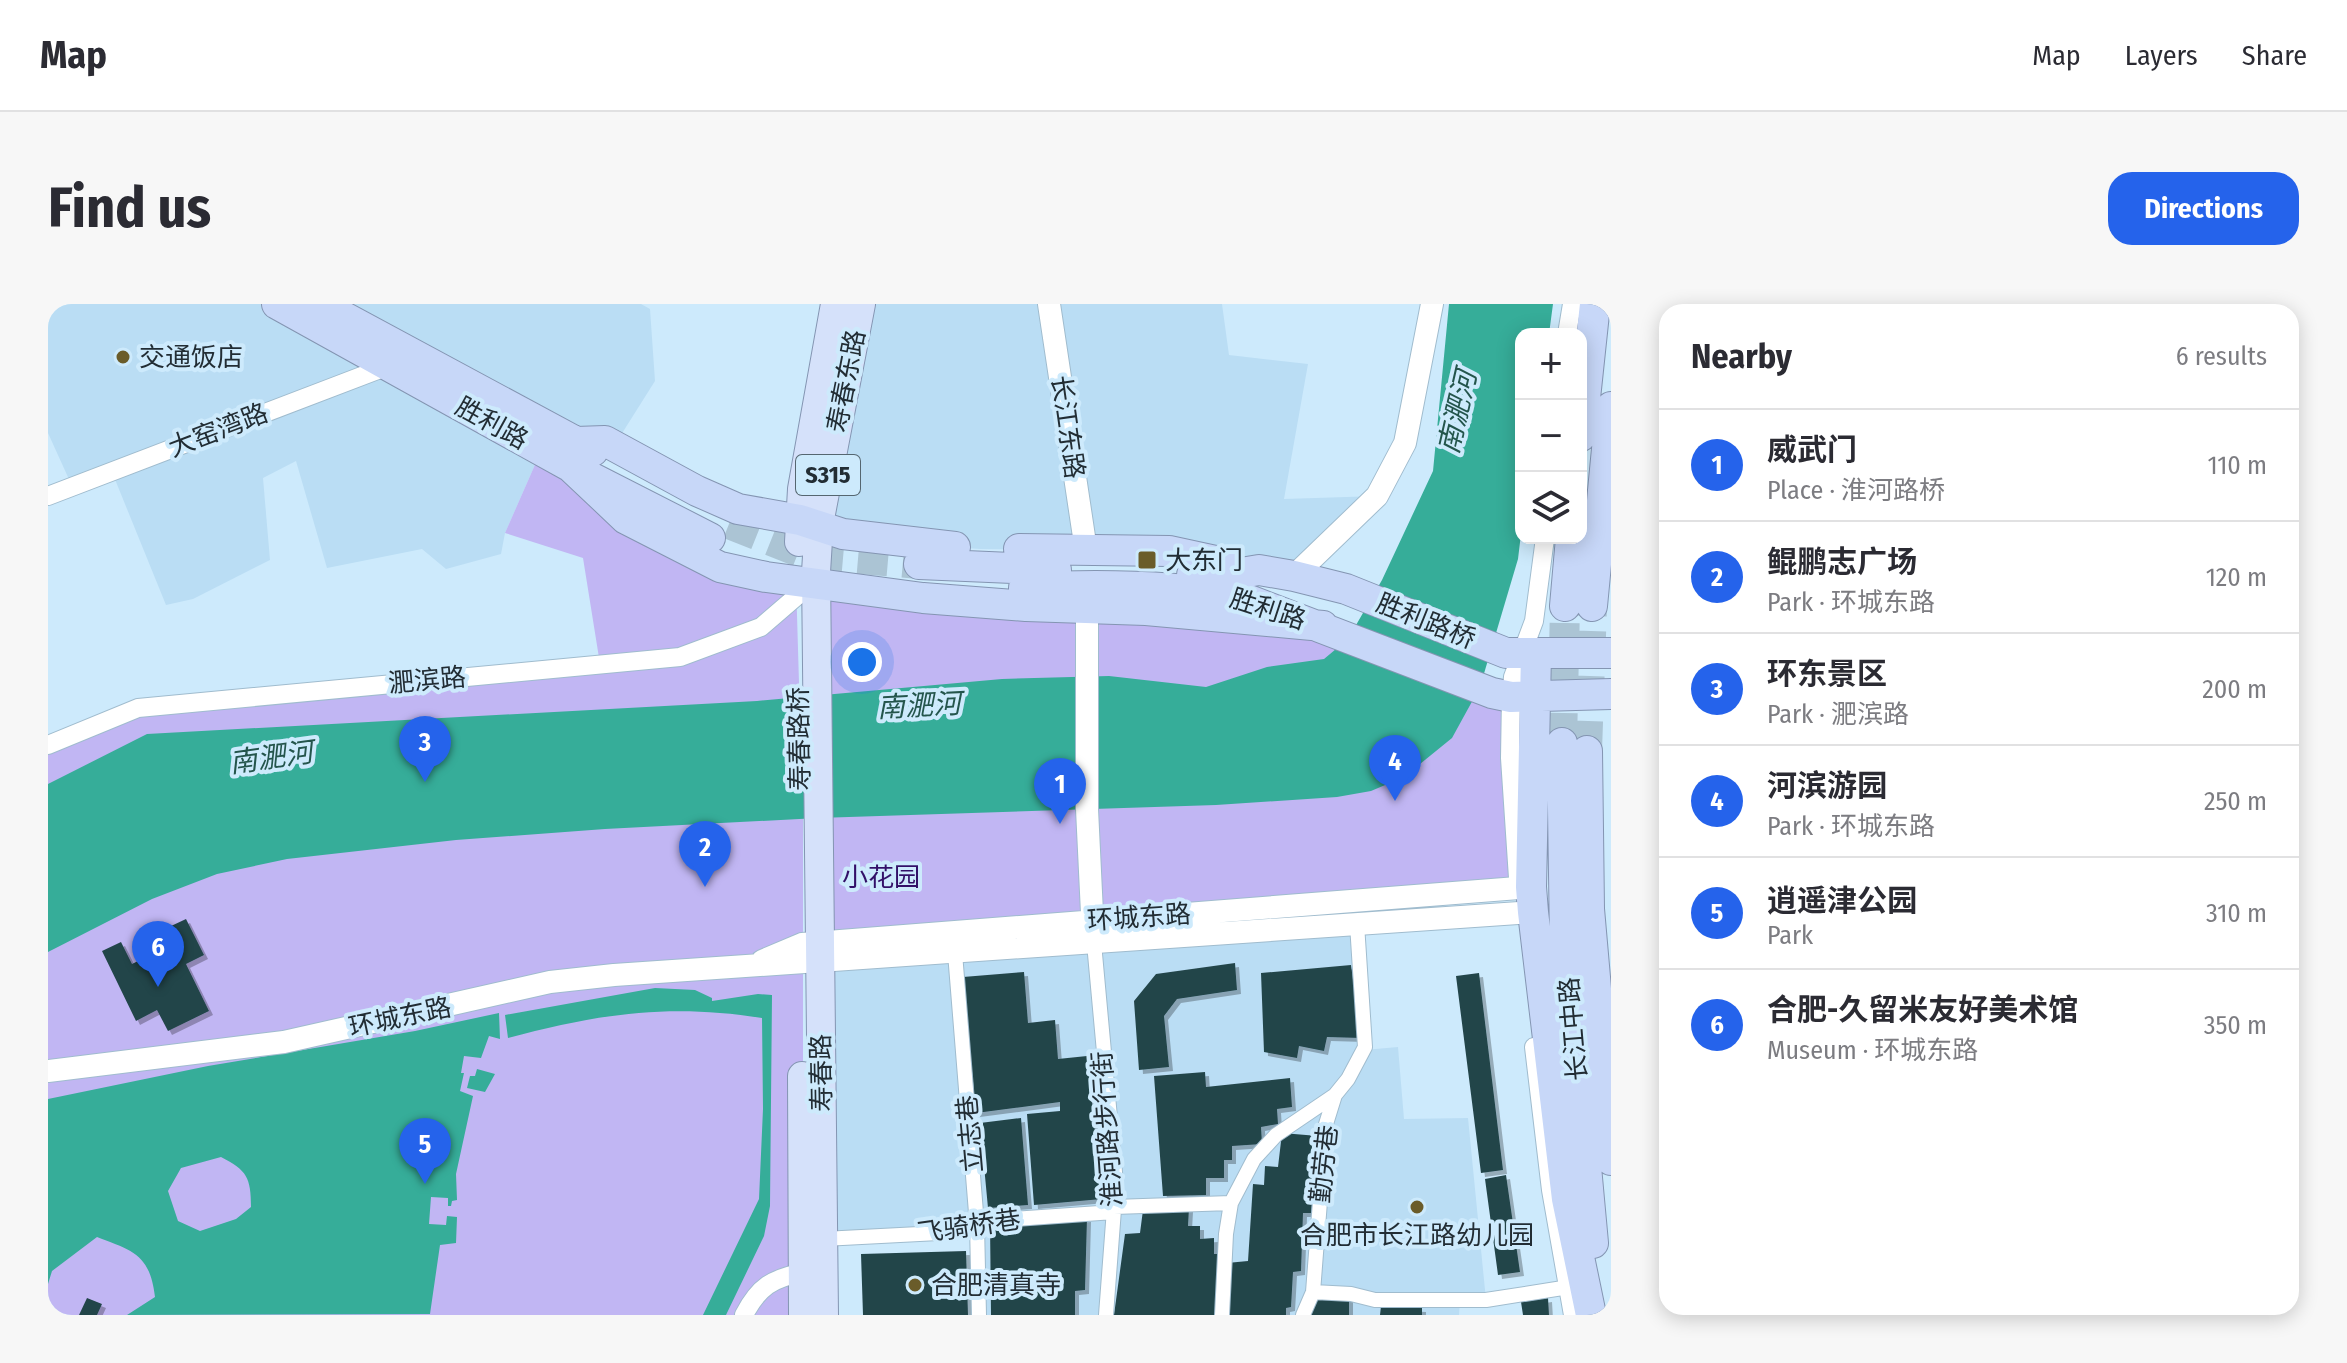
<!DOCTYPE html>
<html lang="en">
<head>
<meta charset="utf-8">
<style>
	:root { --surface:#fff; --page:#f7f7f7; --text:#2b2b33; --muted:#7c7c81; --line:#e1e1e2; --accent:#2563eb }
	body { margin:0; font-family:"Fira Sans Condensed","Noto Sans SC",sans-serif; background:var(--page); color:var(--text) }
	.controls { position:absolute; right:24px; top:24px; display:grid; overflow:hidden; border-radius:16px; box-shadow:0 4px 20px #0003 }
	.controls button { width:72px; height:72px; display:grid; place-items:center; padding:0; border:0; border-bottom:2px solid var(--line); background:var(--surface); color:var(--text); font:40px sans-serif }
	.you { position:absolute; left:814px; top:358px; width:28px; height:28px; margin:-20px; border:6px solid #fff; border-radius:50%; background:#1a73e8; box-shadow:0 0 0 12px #1a73e833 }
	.badge { display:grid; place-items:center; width:52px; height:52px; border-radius:50%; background:var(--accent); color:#fff; font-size:26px; font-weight:700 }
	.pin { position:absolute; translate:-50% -66px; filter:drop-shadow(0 2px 4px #0008) }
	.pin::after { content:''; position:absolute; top:42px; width:28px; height:24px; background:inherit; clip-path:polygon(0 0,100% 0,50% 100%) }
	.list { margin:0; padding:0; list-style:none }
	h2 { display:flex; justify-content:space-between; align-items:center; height:104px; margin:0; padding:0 32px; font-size:34px }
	h2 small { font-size:26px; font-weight:400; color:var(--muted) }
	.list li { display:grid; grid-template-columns:52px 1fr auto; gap:24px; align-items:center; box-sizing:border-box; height:112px; padding:0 32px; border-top:2px solid var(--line) }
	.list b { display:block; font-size:30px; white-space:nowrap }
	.list p { margin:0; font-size:26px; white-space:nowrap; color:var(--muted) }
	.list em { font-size:26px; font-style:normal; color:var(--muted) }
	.icon { flex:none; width:44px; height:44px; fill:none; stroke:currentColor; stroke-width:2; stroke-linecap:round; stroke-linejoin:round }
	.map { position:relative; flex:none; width:1563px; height:1011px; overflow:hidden; border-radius:24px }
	header { display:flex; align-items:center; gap:48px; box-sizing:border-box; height:112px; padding:0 40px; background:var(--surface); border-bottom:2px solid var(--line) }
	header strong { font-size:38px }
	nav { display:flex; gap:44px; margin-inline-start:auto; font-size:28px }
	.intro { display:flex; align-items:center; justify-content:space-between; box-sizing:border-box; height:192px; padding:0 48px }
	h1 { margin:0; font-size:56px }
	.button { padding:20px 36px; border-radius:24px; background:var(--accent); color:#fff; font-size:28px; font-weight:700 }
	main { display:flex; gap:48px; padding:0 48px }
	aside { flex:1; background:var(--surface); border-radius:24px; box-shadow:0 4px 20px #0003 }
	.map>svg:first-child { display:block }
	.built { fill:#baddf4 }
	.green { fill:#c1b6f3 }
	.water { fill:#36ad99; fill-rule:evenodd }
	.building { fill:#24454a; filter:url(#shadow) }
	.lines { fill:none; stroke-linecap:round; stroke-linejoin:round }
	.trunk-tunnel { stroke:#abc4d4; stroke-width:30; stroke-dasharray:30 15; stroke-linecap:butt }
	.pedestrian-casing { stroke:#a0bcce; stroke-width:16 }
	.minor-casing { stroke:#a0bcce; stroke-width:20 }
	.tertiary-casing { stroke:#a0bcce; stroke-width:24 }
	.primary-casing { stroke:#8495b2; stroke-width:30 }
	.trunk-casing { stroke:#8495b2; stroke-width:32 }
	.pedestrian { stroke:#fff; stroke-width:14 }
	.minor { stroke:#fff; stroke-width:18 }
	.tertiary { stroke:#fff; stroke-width:22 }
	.primary { stroke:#d5e1fa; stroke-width:28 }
	.trunk { stroke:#c7d7f8; stroke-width:30 }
	.poi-dot { fill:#6a5c2a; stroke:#cdeafc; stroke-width:3 }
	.labels { text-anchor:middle; stroke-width:8; stroke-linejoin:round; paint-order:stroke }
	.shield { fill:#cdeafc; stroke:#556670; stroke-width:2 }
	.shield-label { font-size:24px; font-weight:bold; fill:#222d34 }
	.poi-label { font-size:26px; fill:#222d34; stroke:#cdeafc; text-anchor:start }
	.street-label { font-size:26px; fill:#222d34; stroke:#cdeafc }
	.park-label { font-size:26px; fill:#321068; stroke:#cdeafc }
	.water-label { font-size:28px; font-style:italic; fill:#24554c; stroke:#cdeafc }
</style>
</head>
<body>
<header>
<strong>Map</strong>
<nav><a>Map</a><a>Layers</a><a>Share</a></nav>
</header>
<div class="intro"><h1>Find us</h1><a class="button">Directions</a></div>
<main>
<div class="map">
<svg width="1563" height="1011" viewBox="0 0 1563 1011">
	<defs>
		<filter id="shadow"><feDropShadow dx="4" dy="4" stdDeviation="0" flood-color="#0004"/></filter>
	</defs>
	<rect width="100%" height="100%" fill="#cdeafc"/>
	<path class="built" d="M0,0H229L493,147L457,229L453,250L398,265L374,245L279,264L248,157L215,174L222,256L145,295L118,301L64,168L24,182L0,129Z
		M272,0H593L602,5L607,77L566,142Z
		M813,0H1174L1181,51L1260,60L1236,195L1329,192L1246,272L1121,247L932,245L876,241L771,220Z
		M1309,620L1316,746L1350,743L1356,815L1420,814L1438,996H1412L1411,1011H931L929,922L775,935L773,659Z"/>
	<path class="green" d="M493,147L578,215L748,277L755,515V1011H0V441L90,404L552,360L535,254L457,229Z
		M768,279L1275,322L1463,393L1471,586L772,638Z"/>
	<path class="water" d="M1401,0H1505L1501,30H1473V230L1470,255L1432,383L1404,434L1356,473L1323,487L1289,493L1168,501L770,514L557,525L408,536L239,555L169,570L104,595L0,648V480L99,430L709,397L954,375L1061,372L1158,383L1219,363L1276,355L1300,335L1334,276L1385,167Z
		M607,684L647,686L664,694V697L710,690L724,691L722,902L716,932L678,1011H655L711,895L715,805L714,714C621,699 550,710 460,734L457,711Z
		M451,709L452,735L441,732L433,754L416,752L413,769H416L412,787L425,792L408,870L409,896L404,897L403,902H400V894L383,893L381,920L398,921L399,912L409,913L408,939L392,941L382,1010L79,1011L107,993C102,951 86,947 49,933L4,967L0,980V795L160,762L367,727ZM173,853C199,866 203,874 203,903L188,915L152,927L130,917L120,887L133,864Z
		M429,765L447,770L437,788L419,784L422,772H427Z"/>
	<path class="building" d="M138,615L156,651L138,660L161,707L120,727L109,706L88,717L54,647L73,638L84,660L98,653L96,649L112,641L106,630Z
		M1187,659L1189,686L1129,695L1116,712L1121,763L1091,766L1086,697L1108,670Z
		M1303,661L1313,734L1279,733L1276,747L1251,742L1249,754L1216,748L1213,669Z
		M976,668L980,719L1007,716L1010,755L1039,752L1054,895L986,901L979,810L1012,807V798L928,809L915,673Z
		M1431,669L1455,866L1433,869L1408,672Z
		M1157,768L1158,783L1242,774L1244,803L1229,805L1230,820L1213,823L1214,840L1184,842V856H1176V874H1158V891L1115,892L1106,772Z
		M973,814L980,901L940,904L932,819Z
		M1234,829L1270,832L1263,909H1255L1253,967L1245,968L1243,1003L1238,1004V1011H1178L1179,959L1200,957L1205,880L1216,881L1217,862L1230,863Z
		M1458,871L1472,968L1450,971L1437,875Z
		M1141,904L1140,922H1152V935L1166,934V950H1174L1171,1011H1066L1077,930L1092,929L1095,906Z
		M1039,914L1037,986L1027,987V1011H943L942,919Z
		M918,947L920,1011H815L813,950Z
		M1269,993L1301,994V1011H1263Z
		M39,994L54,1000L49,1011H31Z
		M1500,994L1501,1011H1475L1473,998Z
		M1333,1002L1374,1004V1011H1332Z"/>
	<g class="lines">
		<path class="trunk-tunnel" d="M681,220L756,250L871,260
			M1514,439L1517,302
			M1539,447L1544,302"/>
		<g class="pedestrian-casing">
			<path id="pedestrian" d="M1046,639L1068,879L1058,1011
				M907,649L929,921L931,1011
				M1066,903L1183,899
				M775,935L910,928L938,917L1066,908
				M1265,988L1303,990L1327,996H1438L1521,983
				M1174,1011L1178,930L1183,899L1206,855L1228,831L1287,791
				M1255,1011L1265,988L1278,820L1287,791L1300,775L1317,743L1309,620"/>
		</g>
		<g class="minor-casing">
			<path id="minor" d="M1519,30L1524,0
				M0,192L340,62
				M0,441L90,404L632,353L713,323L749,292
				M1470,574L1462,454L1463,393L1465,373L1486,317L1497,234
				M1486,743L1503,886L1525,1011
				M696,1011C711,982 724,975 755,968"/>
		</g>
		<g class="tertiary-casing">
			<path id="tertiary" d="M1001,0L1038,246
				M1246,272L1329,192L1357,139L1384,0
				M1039,304V505L1045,630
				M714,657L754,640L1483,583
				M0,767L236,738L502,678L566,671L1485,608"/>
		</g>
		<g class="primary-casing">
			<path id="primary" d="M751,238L754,185L787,0
				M754,772L755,1011
				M776,1011L768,268L771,220L813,0"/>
		</g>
		<g class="trunk-casing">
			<path id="trunk" d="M229,0L523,163L662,234
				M272,0L545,147
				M1533,132L1547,0
				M528,138L557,137L649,187L690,205L752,216L795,230L907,243
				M523,163L578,215L672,263L718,273L875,294L978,302L1098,306L1275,322
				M971,245L1121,247L1181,260
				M871,260L1008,266
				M1144,271L1175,272L1211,266L1246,272L1298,285L1458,349H1563
				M976,284C1048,280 1122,281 1193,293L1444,389L1463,393L1563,390
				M1517,302L1523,234
				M1544,302L1563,103
				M1488,350L1483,583L1485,608L1519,895L1543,1011
				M1514,439L1517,635L1545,939
				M1539,447L1541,605L1563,856"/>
		</g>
		<use href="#pedestrian" class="pedestrian"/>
		<use href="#minor" class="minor"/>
		<use href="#tertiary" class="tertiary"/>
		<use href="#primary" class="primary"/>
		<use href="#trunk" class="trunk"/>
	</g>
	<g class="poi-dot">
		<circle cx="75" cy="53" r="8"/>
		<rect x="1089" y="246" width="20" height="20" rx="4"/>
		<circle cx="1369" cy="903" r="8"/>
		<circle cx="867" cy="981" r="8"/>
	</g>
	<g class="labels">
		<rect class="shield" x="748" y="151" width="64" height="40" rx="6"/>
		<g class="shield-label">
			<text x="780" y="179">S315</text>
		</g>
		<g class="poi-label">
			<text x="91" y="62">交通饭店</text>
			<text x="1117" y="265">大东门</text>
			<text x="1369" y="940" text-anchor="middle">合肥市长江路幼儿园</text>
			<text x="883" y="990">合肥清真寺</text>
		</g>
		<g class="street-label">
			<text transform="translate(798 77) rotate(-79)" y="9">寿春东路</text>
			<text transform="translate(444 119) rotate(29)" y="9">胜利路</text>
			<text transform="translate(1020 123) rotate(82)" y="9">长江东路</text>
			<text transform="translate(170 126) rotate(-21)" y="9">大窑湾路</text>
			<text transform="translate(1220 305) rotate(18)" y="9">胜利路</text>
			<text transform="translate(1378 317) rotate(22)" y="9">胜利路桥</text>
			<text transform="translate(379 376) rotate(-5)" y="9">淝滨路</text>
			<text transform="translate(751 435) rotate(-91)" y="9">寿春路桥</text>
			<text transform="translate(1091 613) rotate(-4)" y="9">环城东路</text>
			<text transform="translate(352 713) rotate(-12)" y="9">环城东路</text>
			<text transform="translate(1525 725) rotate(-95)" y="9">长江中路</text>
			<text transform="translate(773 769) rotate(-91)" y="9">寿春路</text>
			<text transform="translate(1059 825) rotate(-94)" y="9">淮河路步行街</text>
			<text transform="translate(922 830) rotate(-95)" y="9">立志巷</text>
			<text transform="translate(1276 860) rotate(-84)" y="9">勤劳巷</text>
			<text transform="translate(921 922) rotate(-8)" y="9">飞骑桥巷</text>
		</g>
		<g class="park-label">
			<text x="833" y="582">小花园</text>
		</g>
		<g class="water-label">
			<text transform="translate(1409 108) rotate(-77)" y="10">南淝河</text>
			<text transform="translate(871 401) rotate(-3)" y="10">南淝河</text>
			<text transform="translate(223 453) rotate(-8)" y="10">南淝河</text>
		</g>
	</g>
</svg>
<div class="controls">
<button>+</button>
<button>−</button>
<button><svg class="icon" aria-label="layers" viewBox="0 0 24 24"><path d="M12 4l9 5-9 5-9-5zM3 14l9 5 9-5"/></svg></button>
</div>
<div class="you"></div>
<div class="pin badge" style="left:1012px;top:520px">1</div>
<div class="pin badge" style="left:657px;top:583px">2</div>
<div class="pin badge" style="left:377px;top:478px">3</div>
<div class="pin badge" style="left:1347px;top:497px">4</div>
<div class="pin badge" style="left:377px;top:880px">5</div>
<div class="pin badge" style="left:110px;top:683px">6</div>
</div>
<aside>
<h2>Nearby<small>6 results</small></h2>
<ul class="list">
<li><span class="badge">1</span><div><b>威武门</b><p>Place · 淮河路桥</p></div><em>110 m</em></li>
<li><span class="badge">2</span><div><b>鲲鹏志广场</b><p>Park · 环城东路</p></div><em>120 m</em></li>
<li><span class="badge">3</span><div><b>环东景区</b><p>Park · 淝滨路</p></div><em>200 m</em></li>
<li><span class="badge">4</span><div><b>河滨游园</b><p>Park · 环城东路</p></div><em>250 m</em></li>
<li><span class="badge">5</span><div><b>逍遥津公园</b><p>Park</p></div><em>310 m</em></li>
<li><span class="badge">6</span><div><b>合肥-久留米友好美术馆</b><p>Museum · 环城东路</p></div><em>350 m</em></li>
</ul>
</aside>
</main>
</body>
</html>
